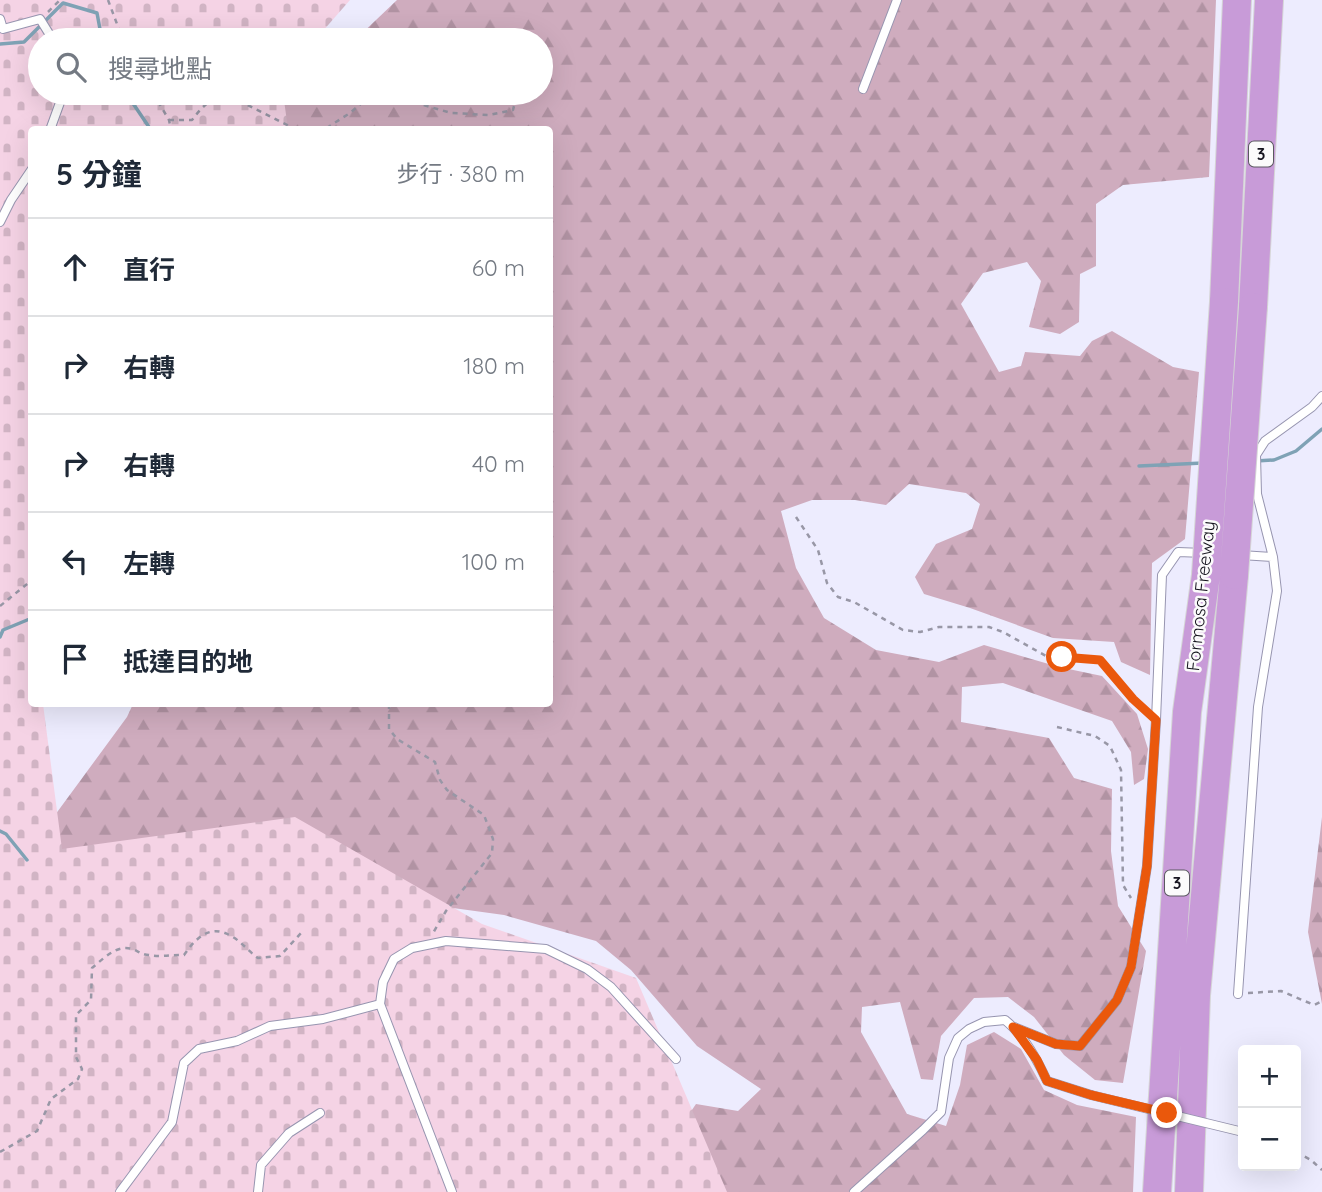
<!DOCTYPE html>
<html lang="zh-TW">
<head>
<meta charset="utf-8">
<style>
	:root { --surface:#fff; --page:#f6f6f7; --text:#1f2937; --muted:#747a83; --line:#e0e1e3 }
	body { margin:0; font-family:Quicksand,"Noto Sans TC",sans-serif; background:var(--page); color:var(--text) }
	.controls { position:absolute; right:21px; bottom:21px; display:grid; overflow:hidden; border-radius:7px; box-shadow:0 7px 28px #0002 }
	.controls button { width:63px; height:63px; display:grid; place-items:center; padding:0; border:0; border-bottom:2px solid var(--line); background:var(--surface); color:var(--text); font:35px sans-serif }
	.stop { position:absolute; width:21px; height:21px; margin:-16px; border:5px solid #ea580c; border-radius:50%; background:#fff }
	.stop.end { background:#ea580c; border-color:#fff; box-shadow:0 2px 7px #0008 }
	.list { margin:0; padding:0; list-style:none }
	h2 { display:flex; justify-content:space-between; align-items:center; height:91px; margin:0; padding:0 28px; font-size:30px }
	h2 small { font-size:23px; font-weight:400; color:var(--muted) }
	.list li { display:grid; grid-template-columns:46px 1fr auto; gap:21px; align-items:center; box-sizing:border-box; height:98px; padding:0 28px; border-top:2px solid var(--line) }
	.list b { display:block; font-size:26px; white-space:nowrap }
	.list em { font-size:23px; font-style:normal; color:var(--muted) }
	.icon { flex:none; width:38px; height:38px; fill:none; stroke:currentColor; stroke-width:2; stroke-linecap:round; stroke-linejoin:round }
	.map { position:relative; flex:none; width:1322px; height:1192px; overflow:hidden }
	.search { position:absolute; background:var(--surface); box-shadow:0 7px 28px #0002; left:28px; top:28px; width:525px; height:77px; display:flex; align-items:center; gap:18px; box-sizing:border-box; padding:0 24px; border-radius:38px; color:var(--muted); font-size:26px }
	.panel { position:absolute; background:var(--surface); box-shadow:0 7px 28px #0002; left:28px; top:126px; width:525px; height:581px; border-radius:7px }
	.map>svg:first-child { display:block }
	.forest { fill:url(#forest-firs) }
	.cemetery { fill:url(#cemetery-stones) }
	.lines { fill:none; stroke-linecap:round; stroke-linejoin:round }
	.stream { stroke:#7fa2b5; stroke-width:3.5 }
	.service-casing { stroke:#9795b0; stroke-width:10 }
	.motorway-casing { stroke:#d5d5d6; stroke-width:30 }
	.path { stroke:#9897a6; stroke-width:2.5; stroke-dasharray:5 5; stroke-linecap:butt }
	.service { stroke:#fff; stroke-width:8 }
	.motorway { stroke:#c89bd8; stroke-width:28 }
	.service-bridge-casing { stroke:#9795b0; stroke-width:10; stroke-linecap:butt }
	.motorway-bridge-casing { stroke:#d5d5d6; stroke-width:30; stroke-linecap:butt }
	.service-bridge { stroke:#fff; stroke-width:8 }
	.motorway-bridge { stroke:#c89bd8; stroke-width:28 }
	.route { stroke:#ea580c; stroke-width:9 }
	.labels { text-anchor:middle; stroke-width:5; stroke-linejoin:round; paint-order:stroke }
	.shield { fill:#fbfbfb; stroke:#5a5960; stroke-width:2 }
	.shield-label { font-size:16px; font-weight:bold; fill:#15141e }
	.street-label { font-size:18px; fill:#15141e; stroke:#fbfbfb }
</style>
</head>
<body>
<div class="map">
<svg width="1322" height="1192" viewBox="0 0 1322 1192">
	<defs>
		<pattern id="forest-firs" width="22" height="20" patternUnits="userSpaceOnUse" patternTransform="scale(1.75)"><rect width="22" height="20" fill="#cfacbe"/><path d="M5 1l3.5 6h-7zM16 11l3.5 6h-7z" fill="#b193a3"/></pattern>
		<pattern id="cemetery-stones" width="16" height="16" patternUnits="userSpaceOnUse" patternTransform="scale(1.75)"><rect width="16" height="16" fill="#f5d3e5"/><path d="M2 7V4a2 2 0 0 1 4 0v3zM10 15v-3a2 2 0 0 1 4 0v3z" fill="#d1b4c4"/></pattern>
	</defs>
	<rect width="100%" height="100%" fill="#edecfe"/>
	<path class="forest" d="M397,0H1216L1209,177L1123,185L1096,204V266L1080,274L1079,322L1060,334L1029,327L1041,281L1027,262L983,273L961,304L999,372L1021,366L1025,352L1080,356L1092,341L1112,331L1173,367L1199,372L1185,539L1152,563L1150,675L1121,662L1114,642L1053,638L970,608L924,594L915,577L936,544L972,529L980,504L966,493L909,484L886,505L855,500H812L781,511L796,568L824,618L876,650L939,662L984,645L1059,667L1102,676L1137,714L1148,749L1144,779L1134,785L1131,752L1112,721L1003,683L962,687L961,722L1049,738L1074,778L1112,789L1111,851L1118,906L1146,951L1123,1083L1095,1080L1064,1055L1034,1017L1008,997L974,998L941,1036L933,1080L921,1079L900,1002L862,1007L861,1032L907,1114L946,1126L960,1085L967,1045L994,1032L1021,1049L1044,1090L1077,1105L1136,1117L1133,1192H487L675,1135L696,1104L738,1111L761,1089L697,1046L631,970L596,941L504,915L424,904L300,918L0,842L44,830L127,717L133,704H550V130L271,129L273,109L295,93H541V40H355Z
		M1322,817V1004L1308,932Z"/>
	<path class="cemetery" d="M0,0H350L315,40H40V93H283L288,129L32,130V704H43L62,849L295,817L482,924L636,978L727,1192H0Z"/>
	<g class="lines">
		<path class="stream" d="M0,44L24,42L63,3L97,13L102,40
			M126,93L151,130
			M1256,461L1274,460L1296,451L1322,429
			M1139,466L1203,463
			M0,637L3,630L32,618
			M0,831L6,834L27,860"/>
		<g class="service-casing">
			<path id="service" d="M0,19L3,29L40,19L53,40
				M863,89L897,0
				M50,130L62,97V93
				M0,222L11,200L32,169
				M1273,557L1257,494L1256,455L1265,441L1312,407L1322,396
				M1238,994L1258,707L1277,591L1273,557L1241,555
				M380,1004L383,982L394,959L412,948L446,941L546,949L587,969L611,987L676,1059
				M1014,1027L1056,1044L1080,1046L1117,1000L1131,967L1147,866L1156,720L1162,575L1178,552L1204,553
				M120,1192L172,1122L184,1063L199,1049L237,1041L270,1026L323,1019L380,1004L452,1192
				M258,1192L261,1165L289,1133L320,1113
				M854,1192L923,1130L941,1112L949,1058L958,1038L969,1029L984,1022L1005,1020C1024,1035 1037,1059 1047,1081L1091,1095"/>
		</g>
		<g class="motorway-casing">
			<path id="motorway" d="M1224,302L1237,0
				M1253,307L1269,0
				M1157,1192L1187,712L1206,575
				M1189,1192L1196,995L1234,575"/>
		</g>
		<path class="path" d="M108,0L123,40
			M48,12L60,0
			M153,93L169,120L171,130
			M169,120H192C202,107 212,95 230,96L297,130
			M307,130L325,129L350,113L371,95L382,93L451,113L489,115L513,110L515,102
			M796,517L818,550L827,583L838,597L854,602L903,630L920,632L939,627H989L1003,632L1046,656L1100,660L1133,699L1146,710
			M0,606L32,580
			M389,704V729L397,739L435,762L440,780L447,790L484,815L493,839L492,853L446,911L433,933
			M1057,727L1095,736L1110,746L1121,770L1123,885L1131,898
			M1248,993L1281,991L1314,1005L1322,1001
			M0,1152L37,1131L51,1099L78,1079L82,1069L76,1057V1015L91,1000L92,968C103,959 117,944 132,949C138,951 142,955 149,955C160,957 172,955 184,955C195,939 210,923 231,936C241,941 249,952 258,958L280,956L301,933
			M1296,1152L1311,1160L1322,1170"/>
		<use href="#service" class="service"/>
		<use href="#motorway" class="motorway"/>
		<g class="service-bridge-casing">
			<path id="service-bridge" d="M1091,1095L1243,1132"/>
		</g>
		<g class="motorway-bridge-casing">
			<path id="motorway-bridge" d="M1206,575L1224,302
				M1234,575L1253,307"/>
		</g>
		<use href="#service-bridge" class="service-bridge"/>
		<use href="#motorway-bridge" class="motorway-bridge"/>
	</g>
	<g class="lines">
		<path class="route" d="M1062,657L1100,660L1133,699L1156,720L1147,866L1131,967L1117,1000L1080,1046L1056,1044L1013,1027L1037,1060L1047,1081L1091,1095L1167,1113"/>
	</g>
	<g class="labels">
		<g class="shield">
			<rect x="1249" y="141.5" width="24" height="25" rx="5"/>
			<rect x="1165" y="870.5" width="24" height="25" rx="5"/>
		</g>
		<g class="shield-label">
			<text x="1261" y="160">3</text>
			<text x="1177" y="889">3</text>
		</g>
		<g class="street-label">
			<text transform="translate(1201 596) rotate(-84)" y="6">Formosa Freeway</text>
		</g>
	</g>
</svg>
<div class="controls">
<button>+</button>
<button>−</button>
</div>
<div class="stop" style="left:1062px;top:657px"></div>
<div class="stop end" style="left:1167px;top:1113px"></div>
<div class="search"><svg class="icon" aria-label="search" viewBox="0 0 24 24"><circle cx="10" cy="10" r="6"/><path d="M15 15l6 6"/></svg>搜尋地點</div>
<section class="panel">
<h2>5 分鐘<small>步行 · 380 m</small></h2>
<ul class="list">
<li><svg class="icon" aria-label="ahead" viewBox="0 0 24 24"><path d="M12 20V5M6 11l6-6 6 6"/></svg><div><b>直行</b></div><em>60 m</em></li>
<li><svg class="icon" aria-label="right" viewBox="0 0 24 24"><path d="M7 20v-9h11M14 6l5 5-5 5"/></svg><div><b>右轉</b></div><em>180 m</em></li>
<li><svg class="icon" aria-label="right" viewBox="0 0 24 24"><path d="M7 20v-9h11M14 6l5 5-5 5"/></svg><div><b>右轉</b></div><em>40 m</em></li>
<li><svg class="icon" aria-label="left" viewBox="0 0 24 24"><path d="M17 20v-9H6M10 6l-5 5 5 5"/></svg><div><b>左轉</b></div><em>100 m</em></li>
<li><svg class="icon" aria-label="arrive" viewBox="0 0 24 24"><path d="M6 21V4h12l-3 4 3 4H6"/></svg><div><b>抵達目的地</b></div></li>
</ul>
</section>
</div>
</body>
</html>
